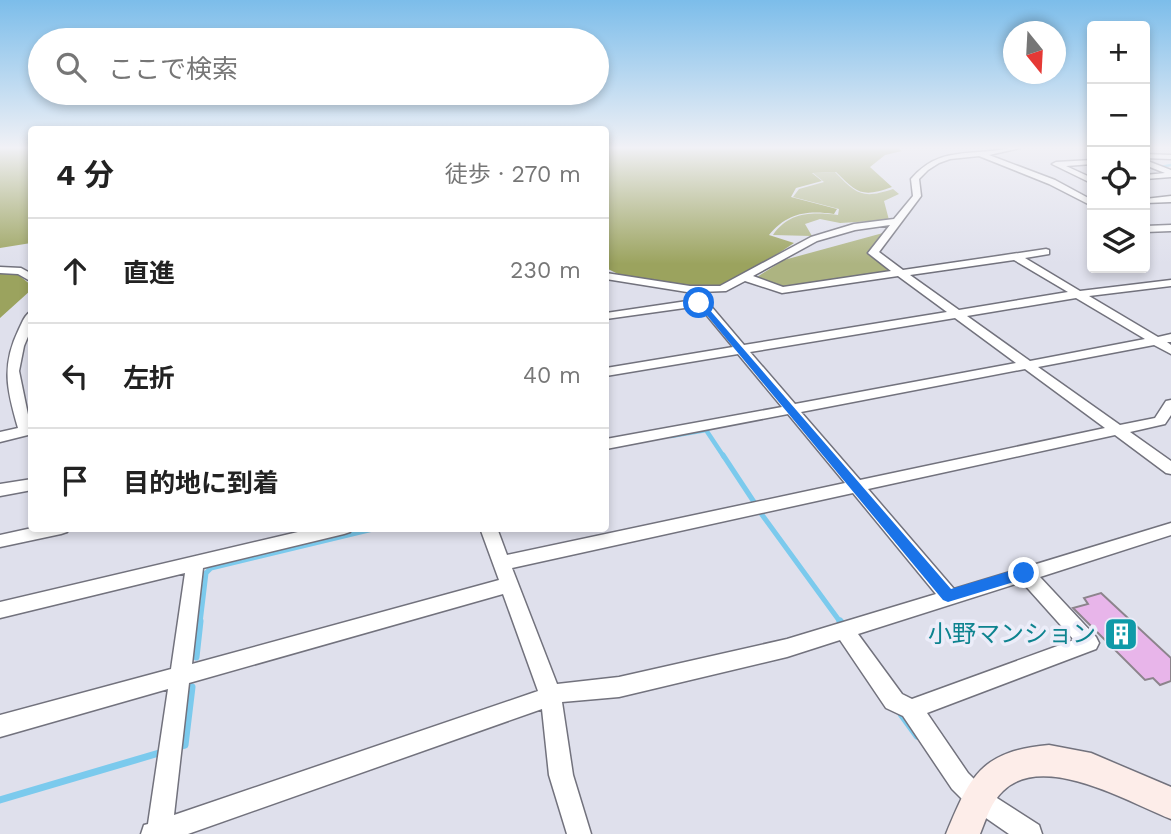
<!DOCTYPE html>
<html lang="ja">
<head>
<meta charset="utf-8">
<style>
	:root { --surface:#fff; --page:#f2f2f2; --text:#222; --muted:#767676; --line:#e0e0e0 }
	body { margin:0; font-family:"Work Sans","Noto Sans JP",sans-serif; background:var(--page); color:var(--text) }
	.controls { position:absolute; right:21px; top:21px; display:grid; overflow:hidden; border-radius:7px; box-shadow:0 4px 10px #0003 }
	.controls button { width:63px; height:63px; display:grid; place-items:center; padding:0; border:0; border-bottom:2px solid var(--line); background:var(--surface); color:var(--text); font:35px sans-serif }
	.compass { position:absolute; left:1003px; top:21px; width:63px; height:63px; border-radius:50%; background:var(--surface); box-shadow:0 4px 10px #0003; rotate:162deg }
	.stop { position:absolute; width:21px; height:21px; margin:-16px; border:5px solid #1a73e8; border-radius:50%; background:#fff }
	.stop.end { background:#1a73e8; border-color:#fff; box-shadow:0 2px 7px #0008 }
	.list { margin:0; padding:0; list-style:none }
	h2 { display:flex; justify-content:space-between; align-items:center; height:91px; margin:0; padding:0 28px; font-size:30px }
	h2 small { font-size:23px; font-weight:400; color:var(--muted) }
	.list li { display:grid; grid-template-columns:46px 1fr auto; gap:21px; align-items:center; box-sizing:border-box; height:105px; padding:0 28px; border-top:2px solid var(--line) }
	.list b { display:block; font-size:26px; white-space:nowrap }
	.list em { font-size:23px; font-style:normal; color:var(--muted) }
	.icon { flex:none; width:38px; height:38px; fill:none; stroke:currentColor; stroke-width:2; stroke-linecap:round; stroke-linejoin:round }
	.map { position:relative; flex:none; width:1171px; height:834px; overflow:hidden }
	.search { position:absolute; background:var(--surface); box-shadow:0 4px 10px #0003; left:28px; top:28px; width:581px; height:77px; display:flex; align-items:center; gap:18px; box-sizing:border-box; padding:0 24px; border-radius:38px; color:var(--muted); font-size:26px }
	.panel { position:absolute; background:var(--surface); box-shadow:0 4px 10px #0003; left:28px; top:126px; width:581px; height:406px; border-radius:7px }
	.map>svg:first-child { display:block }
	.green { fill:#adb481 }
	.forest { fill:#9ba35e }
	.lines { fill:none; stroke-linecap:round; stroke-linejoin:round }
	.stream-far3 { stroke:#7bcaed; stroke-width:2.5 }
	.stream-far2 { stroke:#7bcaed; stroke-width:4.5 }
	.stream-far1 { stroke:#7bcaed; stroke-width:5 }
	.stream { stroke:#7bcaed; stroke-width:7 }
	.building { fill:#e8b5ea; stroke:#8c848c; stroke-width:2 }
	.street-casing { stroke:#72727d; stroke-width:3 }
	.secondary-casing { stroke:#72727d; stroke-width:3 }
	.street { fill:#fff; fill-rule:evenodd }
	.secondary { fill:#fdede9; fill-rule:evenodd }
	.route { fill:#1a73e8 }
	.labels { text-anchor:middle; stroke-width:7; stroke-linejoin:round; paint-order:stroke }
	.near-culture-label { font-size:24px; fill:#0d838f; stroke:#ecedf9; text-anchor:end }
</style>
</head>
<body>
<div class="map">
<svg width="1171" height="834" viewBox="0 0 1171 834">
	<rect width="100%" height="100%" fill="#dfe0ec"/>
	<path class="green" d="M835,172C857,195 863,199 893,189L899,194L884,201L889,220L840,223L820,219L805,224L812,236L773,235C789,212 811,212 838,215L839,209L793,197L799,189L824,182L813,173Z
		M883,233L869,255L891,269L889,272L785,287L757,277L784,260Z"/>
	<path class="forest" d="M0,148H31V243L0,248Z
		M606,148H897L902,151L885,155L870,167L892,187C862,198 857,193 836,172L812,173L822,181L796,188L791,197L837,209L834,214C807,210 787,213 769,235L794,243L749,273L720,287H692L620,275L606,268Z
		M0,272L16,273L31,285V290L0,318Z"/>
	<g class="lines">
		<path class="stream-far3" d="M1161,167L1171,165"/>
		<path class="stream-far2" d="M671,436L706,430L724,457"/>
		<path class="stream-far1" d="M723,455L754,502
			M760,512L841,623
			M200,623L206,573L211,568L377,528"/>
		<path class="stream" d="M840,621L842,624
			M196,657L200,621
			M901,714L917,736
			M181,746L185,745L192,687
			M0,800L159,753"/>
	</g>
	<path class="building" d="M1101,593L1171,658V681L1160,685L1153,678L1145,680L1073,608L1088,604L1084,598Z"/>
	<g class="lines">
		<g class="street-casing">
			<path id="street" d="M1009,148H1020L989,155L1055,180L1092,200V206L1049,184L979,156L950,159L939,163L928,170L919,179L921,196L879,252L903,270L1046,249L1049,250V254L1025,258L1080,291L1171,280V286L1089,296L1158,337L1171,334V342H1167L1171,345V354L1154,345L1038,367L1120,425L1155,418L1166,401L1171,400V415L1165,424L1130,432L1171,461V474L1166,473L1115,435L868,489L954,589L1171,523V535L1040,577L1096,637L1099,643L1096,649L927,713L968,773L986,791L1039,825L1042,834H1009L970,807L952,789L903,716L886,708L840,640L787,657L619,697L562,702L573,775L591,834H567L549,775L542,709L188,834H141L144,825L148,824L168,689L0,737V715L171,669L185,573L0,618V602L315,528H352L350,532L344,534L203,568L192,664L499,580L480,528H497L507,555L845,483L788,414L606,449V439L782,407L738,354L606,376V368L733,347L699,306L606,319V313L694,300L687,292L606,279V273L690,286H720L811,237L854,224L894,219L913,196L911,179C940,145 971,157 1009,148ZM890,225L868,253L891,271L783,287L753,276L817,241L855,230ZM1014,260L1068,292L959,310L910,275ZM898,276L947,312L744,345L699,292L726,291L745,281L782,293ZM1076,298L1145,339L1030,361L967,316ZM955,318L1016,363L795,404L750,352ZM1025,369L1105,428L860,480L801,412ZM853,493L936,594L787,639L619,677L557,684L512,568ZM1022,582L1074,640L912,699L902,694L858,634ZM503,594L538,691L174,815L189,683Z
				M1145,154L1171,155V159L1145,158Z
				M1092,160V164L1066,166L1092,178V182H1089L1052,164L1056,162Z
				M1145,160L1171,170V177L1145,179V175L1165,173L1145,165Z
				M1171,196V202L1145,203V199Z
				M1171,225V231L1145,232V226Z
				M0,267L21,268L32,274V282L18,274L0,273Z
				M32,311V327L24,346L19,371L32,434L0,442V432L18,428C7,390 1,366 19,329C23,321 25,314 32,311Z
				M32,479V490L0,496V484Z
				M32,528H69L67,532L61,534L0,547V535Z"/>
		</g>
		<g class="secondary-casing">
			<path id="secondary" d="M1049,745L1091,753L1171,787V819C1130,803 1043,751 1003,791C991,802 986,819 980,834H946C970,776 981,751 1049,745Z"/>
		</g>
		<use href="#street" class="street"/>
		<use href="#secondary" class="secondary"/>
	</g>
	<linearGradient id="sky" x2="0" y2="1"><stop stop-color="#7cbdea"/><stop offset="0.56" stop-color="#f1f1f6"/><stop offset="1" stop-color="#f1f1f6" stop-opacity="0"/></linearGradient>
	<rect width="1171" height="264" fill="url(#sky)"/>
	<path class="route" d="M695,301H702L951,589L1024,567L1032,573L1030,577L948,602L943,600Z"/>
	<defs>
		<g id="building-square" transform="scale(1.75)"><rect x="-9" y="-9" width="18" height="18" rx="4" fill="#0f9aa8" stroke="#ecedf9"/><path d="M-4-6H4V6H1V3H-1V6H-4ZM-2.5-4.3h1.7v1.8h-1.7ZM.8-4.3h1.7v1.8H.8ZM-2.5-1h1.7V.8h-1.7ZM.8-1h1.7V.8H.8Z" fill="#fff"/></g>
	</defs>
	<g fill-rule="evenodd">
		<use href="#building-square" x="1121" y="634"/>
	</g>
	<g class="labels">
		<g class="near-culture-label">
			<text x="1096" y="642">小野マンション</text>
		</g>
	</g>
</svg>
<div class="controls">
<button>+</button>
<button>−</button>
<button><svg class="icon" aria-label="locate" viewBox="0 0 24 24"><circle cx="12" cy="12" r="6"/><path d="M12 2v4M12 18v4M2 12h4M18 12h4"/></svg></button>
<button><svg class="icon" aria-label="layers" viewBox="0 0 24 24"><path d="M12 4l9 5-9 5-9-5zM3 14l9 5 9-5"/></svg></button>
</div>
<svg class="compass" viewBox="-18 -18 36 36"><path d="M0-13l5 13h-10z" fill="#e53935"/><path d="M0 13l5-13h-10z" fill="#767676"/></svg>
<div class="stop" style="left:699px;top:303px"></div>
<div class="stop end" style="left:1024px;top:573px"></div>
<div class="search"><svg class="icon" aria-label="search" viewBox="0 0 24 24"><circle cx="10" cy="10" r="6"/><path d="M15 15l6 6"/></svg>ここで検索</div>
<section class="panel">
<h2>4 分<small>徒歩 · 270 m</small></h2>
<ul class="list">
<li><svg class="icon" aria-label="ahead" viewBox="0 0 24 24"><path d="M12 20V5M6 11l6-6 6 6"/></svg><div><b>直進</b></div><em>230 m</em></li>
<li><svg class="icon" aria-label="left" viewBox="0 0 24 24"><path d="M17 20v-9H6M10 6l-5 5 5 5"/></svg><div><b>左折</b></div><em>40 m</em></li>
<li><svg class="icon" aria-label="arrive" viewBox="0 0 24 24"><path d="M6 21V4h12l-3 4 3 4H6"/></svg><div><b>目的地に到着</b></div></li>
</ul>
</section>
</div>
</body>
</html>
